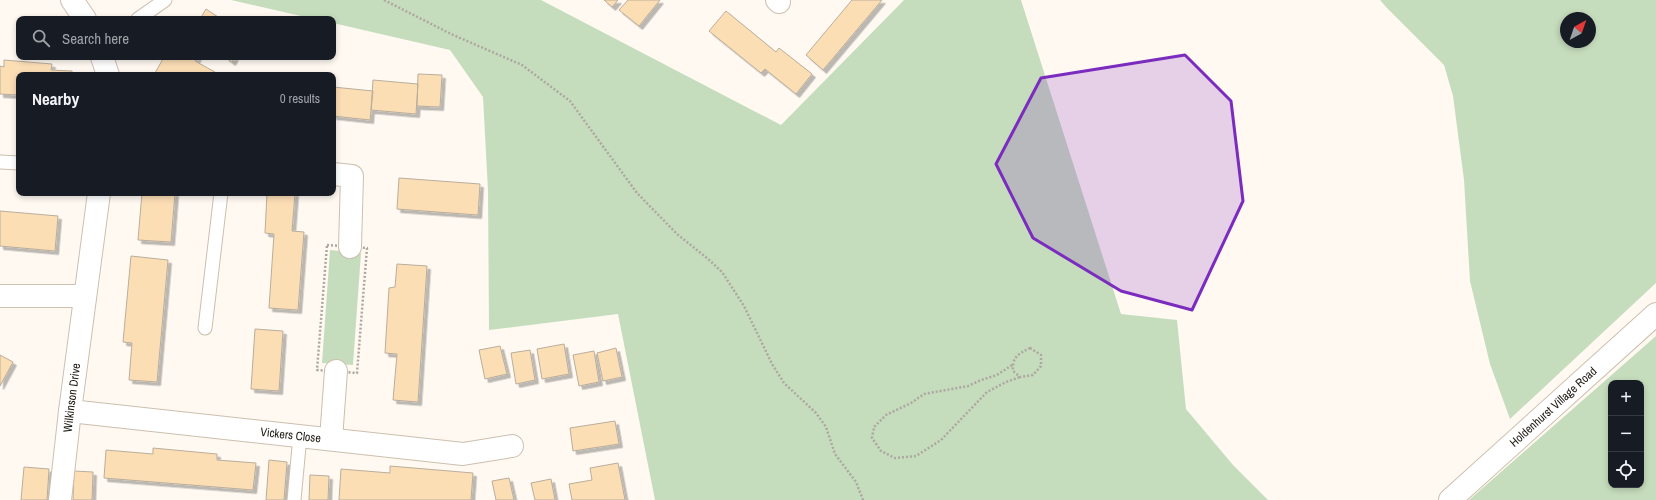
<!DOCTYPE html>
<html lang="en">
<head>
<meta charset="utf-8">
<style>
	:root { --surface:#171b24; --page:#242831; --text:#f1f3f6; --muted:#9ea1a6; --line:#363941 }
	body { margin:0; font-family:"Archivo Narrow",sans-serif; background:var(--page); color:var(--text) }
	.controls { position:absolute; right:12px; bottom:12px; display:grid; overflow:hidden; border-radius:8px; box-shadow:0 2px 6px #0003 }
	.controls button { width:36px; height:36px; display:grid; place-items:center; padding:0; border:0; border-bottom:1px solid var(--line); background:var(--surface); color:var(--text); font:20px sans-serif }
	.compass { position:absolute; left:1560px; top:12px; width:36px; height:36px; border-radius:50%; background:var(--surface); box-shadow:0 2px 6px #0003; rotate:40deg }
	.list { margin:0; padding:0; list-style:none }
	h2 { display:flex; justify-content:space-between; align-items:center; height:52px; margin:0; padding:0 16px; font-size:17px }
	h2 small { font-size:13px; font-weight:400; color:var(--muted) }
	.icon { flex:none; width:22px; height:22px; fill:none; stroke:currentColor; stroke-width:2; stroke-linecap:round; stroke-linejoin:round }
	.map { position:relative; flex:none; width:1656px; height:500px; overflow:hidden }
	.search { position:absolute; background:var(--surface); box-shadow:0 2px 6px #0003; left:16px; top:16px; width:320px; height:44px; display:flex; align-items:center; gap:10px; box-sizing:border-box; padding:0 14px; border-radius:8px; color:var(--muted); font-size:15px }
	.panel { position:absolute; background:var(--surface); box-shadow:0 2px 6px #0003; left:16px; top:72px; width:320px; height:124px; border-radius:8px }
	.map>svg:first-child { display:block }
	.green { fill:#c6ddbd; fill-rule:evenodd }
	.building { fill:#fcdeb5; stroke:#baad9c; filter:url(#shadow) }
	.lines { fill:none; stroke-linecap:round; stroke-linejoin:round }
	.lane-casing { stroke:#ccbfae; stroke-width:15 }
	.street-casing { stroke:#ccbfae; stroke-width:24 }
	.path { stroke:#aca7a0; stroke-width:2.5; stroke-dasharray:2 2; stroke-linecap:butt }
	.lane { stroke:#fff; stroke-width:13 }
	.street { stroke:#fff; stroke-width:22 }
	.marked { fill:#7b2cbf; fill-opacity:0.2; stroke:#7b2cbf; stroke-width:3; stroke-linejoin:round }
	.labels { text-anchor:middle; stroke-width:3; stroke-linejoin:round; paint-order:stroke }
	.street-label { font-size:12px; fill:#1d1812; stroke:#fff9f2 }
</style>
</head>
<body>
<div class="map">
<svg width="1656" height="500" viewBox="0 0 1656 500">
	<defs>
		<filter id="shadow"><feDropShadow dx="3.5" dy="3.5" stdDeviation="0" flood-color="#0004"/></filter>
	</defs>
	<rect width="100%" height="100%" fill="#fff9f2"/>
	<path class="green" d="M231,0H541L781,125L904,0H1021L1121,314L1177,320L1186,409L1233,465L1268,500H655L618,314L489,330L488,191L483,97L450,50L333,23V19H314Z
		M1380,0H1656V283L1510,419L1490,364L1470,281L1464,180L1453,96L1444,65L1386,7ZM1566,18H1590V42H1566Z
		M330,250L361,253L353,365L322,363Z
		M1656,336V500H1469ZM1611,383H1641V485H1611Z"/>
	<path class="building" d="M604,0H618L612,7Z
		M628,0H660L639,26L619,10Z
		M852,0H882L823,70L806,55Z
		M206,9L221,19H200Z
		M726,11L776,52L779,48L812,74L796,94L765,69L761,73L709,31Z
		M164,57H198L195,61L215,72L213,75H158L155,73Z
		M225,57H235L232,62Z
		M4,60L52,64L51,70L72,71V75H19V95L0,94V66L4,67Z
		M418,74L442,75L440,107L417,106Z
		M373,80L418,84L416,114L371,110Z
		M333,87L373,91L370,120L333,116Z
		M399,178L480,184L478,215L397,209Z
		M142,193H175L171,242L138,240Z
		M267,193H295L292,231L304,232L298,310L269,308L274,234L265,233Z
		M0,211L58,216L55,251L0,246Z
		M131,256L168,260L157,382L129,380L132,343L123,342Z
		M397,264L427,266L418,402L393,400L397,354L385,353L389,288L395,287Z
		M255,329L283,331L279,391L251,389Z
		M564,344L569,374L542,379L537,349Z
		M500,346L507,374L485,379L479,350Z
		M616,348L622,377L603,381L597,353Z
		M530,350L535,380L516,384L511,353Z
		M594,351L599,382L579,386L573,355Z
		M0,355L13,362L0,386Z
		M615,421L619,444L573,451L570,428Z
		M153,448L217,454V460L256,463L253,490L104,478L106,450L153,454Z
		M269,460L287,462L284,500H266Z
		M618,463L625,500H572L569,484L592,480L590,468Z
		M390,466L473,473L471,500H339L341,469L390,473Z
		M24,467L49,469L47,500H21Z
		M74,471L93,472L92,500H73Z
		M310,475L329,476L328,500H309Z
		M509,478L514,500H496L492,481Z
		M551,479L555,500H535L531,483Z"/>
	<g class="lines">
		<g class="lane-casing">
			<path id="lane" d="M138,19L165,0
				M0,162L19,163
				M205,328L221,193
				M294,500L300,436"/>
		</g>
		<g class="street-casing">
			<g id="street">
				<path d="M72,0L85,19"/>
				<path d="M777,0L779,2"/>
				<path d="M102,57L108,75"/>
				<path d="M333,174L352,176L350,247"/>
				<path d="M0,296H85"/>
				<path id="s1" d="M70,411L463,454L512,446"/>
				<path d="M331,439L336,371"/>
				<path id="s2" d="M60,500L70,411L99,193"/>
				<path id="s3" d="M1450,500L1656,314"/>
			</g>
		</g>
		<path class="path" d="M384,0L451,34L522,65L570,101L637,193L677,234L707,258L722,272L744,306L772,364L784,383L816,413L826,427L835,454L856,482L863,500
			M327,245L367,248L357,373L317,370Z
			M1030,348L1041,355V366L1033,375L1020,377L1013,371C1012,357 1018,354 1030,348Z
			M1012,365L997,375L981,380L968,386L924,394L911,403L886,415L874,427L872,438L881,451L895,458L916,456L941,440L987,392L1006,382L1020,377"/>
		<use href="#lane" class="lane"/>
		<use href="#street" class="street"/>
	</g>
	<path class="marked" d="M1185,55L1231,101L1243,201L1192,310L1121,291L1033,238L996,164L1041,78Z"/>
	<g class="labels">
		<g class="street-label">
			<text dy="4" stroke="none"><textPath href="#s2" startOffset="103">Wilkinson Drive</textPath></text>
			<text dy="4" stroke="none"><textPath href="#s3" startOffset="139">Holdenhurst Village Road</textPath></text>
			<text dy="4" stroke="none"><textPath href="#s1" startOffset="222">Vickers Close</textPath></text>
		</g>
	</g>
</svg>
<div class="controls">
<button>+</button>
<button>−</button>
<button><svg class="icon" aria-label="locate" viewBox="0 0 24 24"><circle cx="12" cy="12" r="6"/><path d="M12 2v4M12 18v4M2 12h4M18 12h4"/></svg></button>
</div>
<svg class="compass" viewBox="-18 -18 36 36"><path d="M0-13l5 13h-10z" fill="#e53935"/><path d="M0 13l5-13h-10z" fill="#9ea1a6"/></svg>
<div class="search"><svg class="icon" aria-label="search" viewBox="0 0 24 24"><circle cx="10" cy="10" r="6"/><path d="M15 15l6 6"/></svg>Search here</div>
<section class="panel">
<h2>Nearby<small>0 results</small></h2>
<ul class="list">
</ul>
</section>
</div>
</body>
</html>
